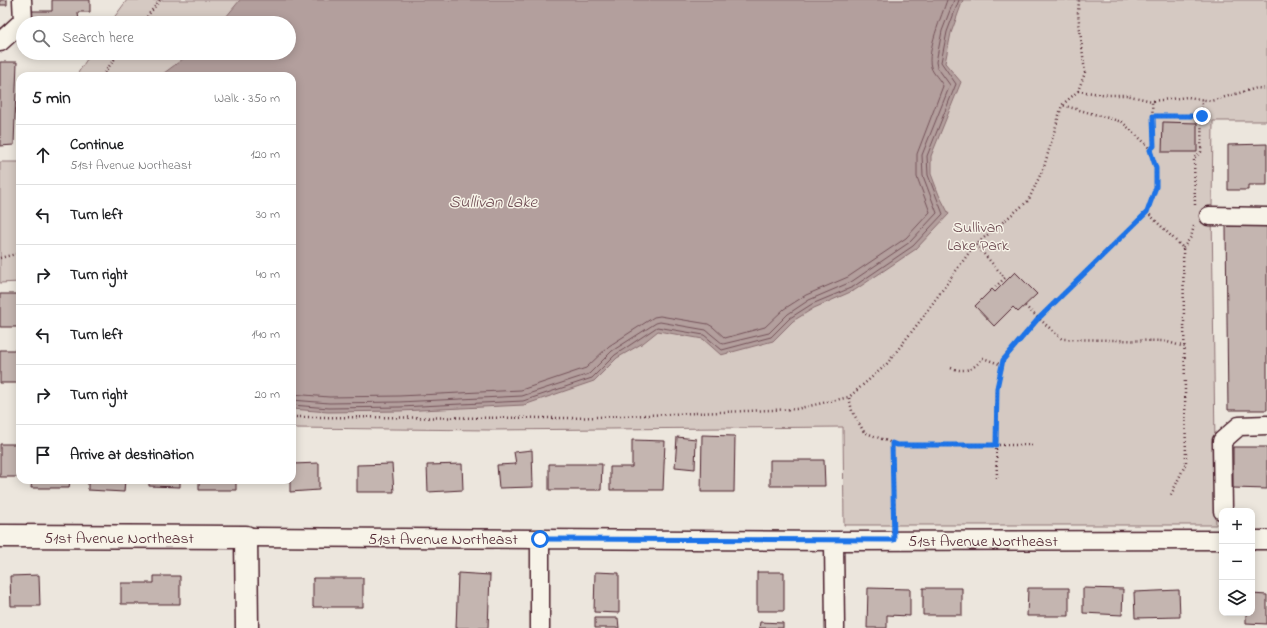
<!DOCTYPE html>
<html lang="en">
<head>
<meta charset="utf-8">
<style>
	:root { --surface:#fff; --page:#f2f2f2; --text:#202124; --muted:#757577; --line:#e0e0e0 }
	body { margin:0; font-family:"Indie Flower",sans-serif; background:var(--page); color:var(--text) }
	.controls { position:absolute; right:12px; bottom:12px; display:grid; overflow:hidden; border-radius:8px; box-shadow:0 2px 10px #0003 }
	.controls button { width:36px; height:36px; display:grid; place-items:center; padding:0; border:0; border-bottom:1px solid var(--line); background:var(--surface); color:var(--text); font:20px sans-serif }
	.stop { position:absolute; width:12px; height:12px; margin:-9px; border:3px solid #1a73e8; border-radius:50%; background:#fff }
	.stop.end { background:#1a73e8; border-color:#fff; box-shadow:0 1px 4px #0008 }
	.list { margin:0; padding:0; list-style:none }
	h2 { display:flex; justify-content:space-between; align-items:center; height:52px; margin:0; padding:0 16px; font-size:17px }
	h2 small { font-size:13px; font-weight:400; color:var(--muted) }
	.list li { display:grid; grid-template-columns:26px 1fr auto; gap:12px; align-items:center; box-sizing:border-box; height:60px; padding:0 16px; border-top:1px solid var(--line) }
	.list b { display:block; font-size:15px; white-space:nowrap }
	.list p { margin:0; font-size:13px; white-space:nowrap; color:var(--muted) }
	.list em { font-size:13px; font-style:normal; color:var(--muted) }
	.icon { flex:none; width:22px; height:22px; fill:none; stroke:currentColor; stroke-width:2; stroke-linecap:round; stroke-linejoin:round }
	.map { position:relative; flex:none; width:1267px; height:628px; overflow:hidden }
	.search { position:absolute; background:var(--surface); box-shadow:0 2px 10px #0003; left:16px; top:16px; width:280px; height:44px; display:flex; align-items:center; gap:10px; box-sizing:border-box; padding:0 14px; border-radius:22px; color:var(--muted); font-size:15px }
	.panel { position:absolute; background:var(--surface); box-shadow:0 2px 10px #0003; left:16px; top:72px; width:280px; height:412px; border-radius:12px }
	.map>svg:first-child { display:block }
	.green { fill:#d5c9c2; stroke:#907476 }
	.water { fill:#b39f9d; stroke:#896c6f }
	.lines { fill:none; stroke-linecap:round; stroke-linejoin:round }
	.shore { stroke:#745259; stroke-width:1 }
	.building { fill:#c4b5b0; stroke:#4a1f2b }
	.street-casing { stroke:#4a1f2b; stroke-width:21 }
	.secondary-casing { stroke:#4a1f2b; stroke-width:25 }
	.path { stroke:#4a1f2b; stroke-width:2.5; stroke-dasharray:1 3; stroke-linecap:butt }
	.street { stroke:#f7f3e8; stroke-width:18 }
	.secondary { stroke:#f7f3e8; stroke-width:22 }
	.route { stroke:#1a73e8; stroke-width:5 }
	.labels { text-anchor:middle; stroke-width:3; stroke-linejoin:round; paint-order:stroke }
	.park-label { font-size:16px; fill:#6d4a51; stroke:#f7f3e8 }
	.street-label { font-size:16px; fill:#4a1f2b; stroke:#f7f3e8 }
	.water-label { font-size:17px; font-style:italic; fill:#6f4c53; stroke:#f7f3e8 }
</style>
</head>
<body>
<div class="map">
<svg width="1267" height="628" viewBox="0 0 1267 628">
	<rect width="100%" height="100%" fill="#ece6dd"/>
	<filter id="ink" filterUnits="userSpaceOnUse"><feTurbulence type="fractalNoise" baseFrequency=".025" numOctaves="2"/><feDisplacementMap in="SourceGraphic" scale="8" xChannelSelector="R" yChannelSelector="G"/><feConvolveMatrix kernelMatrix="1 2 1 2 8 2 1 2 1" color-interpolation-filters="sRGB"/></filter>
	<g filter="url(#ink)">
		<path class="green" d="M127,0H1267V121H1213L1212,209L1216,525H844L843,427L490,430L292,428V76H76L91,53H289V23H110Z
			M0,162H20V282L0,283Z"/>
		<path class="water" d="M240,0H963L951,33L945,63L961,82L931,156V174L939,195L949,214L916,249L855,290L814,308L793,321L773,341L721,355L703,339L658,331L643,343L617,358L594,381L524,405L400,411L328,412L292,409V76H160L191,53H289V23H221Z"/>
		<g class="lines">
			<path class="shore" d="M292,394L329,397L399,396L521,390L586,368L609,346L654,317L660,316L708,324L713,327L725,338L765,327L784,309L806,295L848,277L906,238L930,212L917,177V154L943,86C940,79 933,74 931,67C926,52 942,15 947,0
				M292,400L329,403L399,402L522,396L589,374L612,351L656,323L660,322L706,330L723,344L769,333L788,314L809,300L851,282L910,242L937,213L923,176L922,155L950,85L937,67L936,62L942,31L954,0
				M292,405L329,408L400,407L523,401L592,378L615,355L657,327L704,335L722,350L771,337L790,318L812,304L853,287L913,246L943,214L928,175L927,156L956,84L941,62L947,32L959,0"/>
		</g>
		<path class="building" d="M0,0H7V5H0Z
			M52,0H90V12H78L79,23H31V11H52Z
			M0,62H17L14,145L0,146Z
			M1163,122L1197,123V152H1162Z
			M1267,144V185H1248V190H1228V145Z
			M1226,226H1267V410H1228Z
			M1015,272L1037,294L1018,312L1013,307L994,326L975,306L992,289L995,292Z
			M0,294H20V327H0Z
			M0,350H20V383H0Z
			M702,435L735,436L734,492H701Z
			M677,437L696,439L695,469L675,467Z
			M632,440L665,441L663,490H610V467H632Z
			M0,444H20V477H0Z
			M1233,447H1267V489L1233,488Z
			M532,450L533,487L499,488L497,465L516,464L514,452Z
			M770,460H824L825,486H770Z
			M319,463V490L290,492V480H292V464Z
			M392,464L394,492H357V465Z
			M462,464L463,490L428,492L427,465Z
			M549,464H602L601,490H549Z
			M32,480H70L69,488H31Z
			M88,480H125L124,492L88,490Z
			M149,480H180V487L149,486Z
			M199,480H236V490H199Z
			M595,572L619,573V613L594,612Z
			M757,572H784V611H757Z
			M458,573L490,575L488,628H456Z
			M39,575L40,606H11L10,576Z
			M154,576H180V604H121V583H154Z
			M313,578H363V607H313Z
			M868,588L910,589V616L887,615V628H867Z
			M923,588H962V615H923Z
			M1028,588H1069V616H1027Z
			M1083,588L1123,589L1122,615L1083,613Z
			M1179,590L1180,617L1135,618L1134,592Z
			M1252,594L1267,595V624L1246,623V613H1252Z
			M595,618H618L619,628H595Z
			M760,622L783,623V628H759Z"/>
		<g class="lines">
			<g class="street-casing">
				<path id="street" d="M0,42L23,21L22,0
					M1209,216L1267,217
					M1223,511L1222,441L1239,426L1267,425
					M246,537L834,541L1222,540
					M540,539V628
					M1252,540H1267
					M834,541L835,628"/>
			</g>
			<g class="secondary-casing">
				<path id="secondary" d="M0,536L246,537L247,628"/>
			</g>
			<path class="path" d="M142,23L160,0
				M102,76L119,53
				M1078,91L1109,95H1126L1152,101L1188,97L1211,101L1257,88L1267,89
				M1153,116H1202
				M1150,150L1154,146L1152,101
				M1195,205L1194,158L1201,152L1202,99
				M1147,212L1183,248L1186,463L1171,495
				M976,245L1005,278L994,288
				M1183,248L1191,237L1194,226
				M0,258L20,253
				M1025,306L1062,339L1164,341L1185,347
				M951,368C966,373 974,369 983,358L1002,365
				M292,417L572,418L796,409L849,397
				M892,443L894,523
				M1032,445H996L997,388L1003,360L1038,319L1147,212L1156,187V168L1150,150L1147,145L1122,122L1062,105
				M997,478L996,445H897L864,432L852,411L849,397L886,365L923,317L973,247L1028,201L1044,167L1062,105L1078,91L1085,73L1078,13L1079,0"/>
			<use href="#street" class="street"/>
			<use href="#secondary" class="secondary"/>
		</g>
	</g>
	<g class="lines" filter="url(#ink)">
		<path class="route" d="M540,539L894,540L892,443L897,445H996L997,388L1003,360L1038,319L1147,212L1156,187V168L1150,150L1154,146L1153,116H1202"/>
	</g>
	<g class="labels">
		<g class="park-label">
			<text x="978" y="232">Sullivan<tspan x="978" dy="18">Lake Park</tspan></text>
		</g>
		<g class="street-label">
			<text x="119" y="543">51st Avenue Northeast</text>
			<text x="443" y="544">51st Avenue Northeast</text>
			<text x="983" y="546">51st Avenue Northeast</text>
		</g>
		<g class="water-label">
			<text x="493" y="207">Sullivan Lake</text>
		</g>
	</g>
</svg>
<div class="controls">
<button>+</button>
<button>−</button>
<button><svg class="icon" aria-label="layers" viewBox="0 0 24 24"><path d="M12 4l9 5-9 5-9-5zM3 14l9 5 9-5"/></svg></button>
</div>
<div class="stop" style="left:540px;top:539px"></div>
<div class="stop end" style="left:1202px;top:116px"></div>
<div class="search"><svg class="icon" aria-label="search" viewBox="0 0 24 24"><circle cx="10" cy="10" r="6"/><path d="M15 15l6 6"/></svg>Search here</div>
<section class="panel">
<h2>5 min<small>Walk · 350 m</small></h2>
<ul class="list">
<li><svg class="icon" aria-label="ahead" viewBox="0 0 24 24"><path d="M12 20V5M6 11l6-6 6 6"/></svg><div><b>Continue</b><p>51st Avenue Northeast</p></div><em>120 m</em></li>
<li><svg class="icon" aria-label="left" viewBox="0 0 24 24"><path d="M17 20v-9H6M10 6l-5 5 5 5"/></svg><div><b>Turn left</b></div><em>30 m</em></li>
<li><svg class="icon" aria-label="right" viewBox="0 0 24 24"><path d="M7 20v-9h11M14 6l5 5-5 5"/></svg><div><b>Turn right</b></div><em>40 m</em></li>
<li><svg class="icon" aria-label="left" viewBox="0 0 24 24"><path d="M17 20v-9H6M10 6l-5 5 5 5"/></svg><div><b>Turn left</b></div><em>140 m</em></li>
<li><svg class="icon" aria-label="right" viewBox="0 0 24 24"><path d="M7 20v-9h11M14 6l5 5-5 5"/></svg><div><b>Turn right</b></div><em>20 m</em></li>
<li><svg class="icon" aria-label="arrive" viewBox="0 0 24 24"><path d="M6 21V4h12l-3 4 3 4H6"/></svg><div><b>Arrive at destination</b></div></li>
</ul>
</section>
</div>
</body>
</html>
